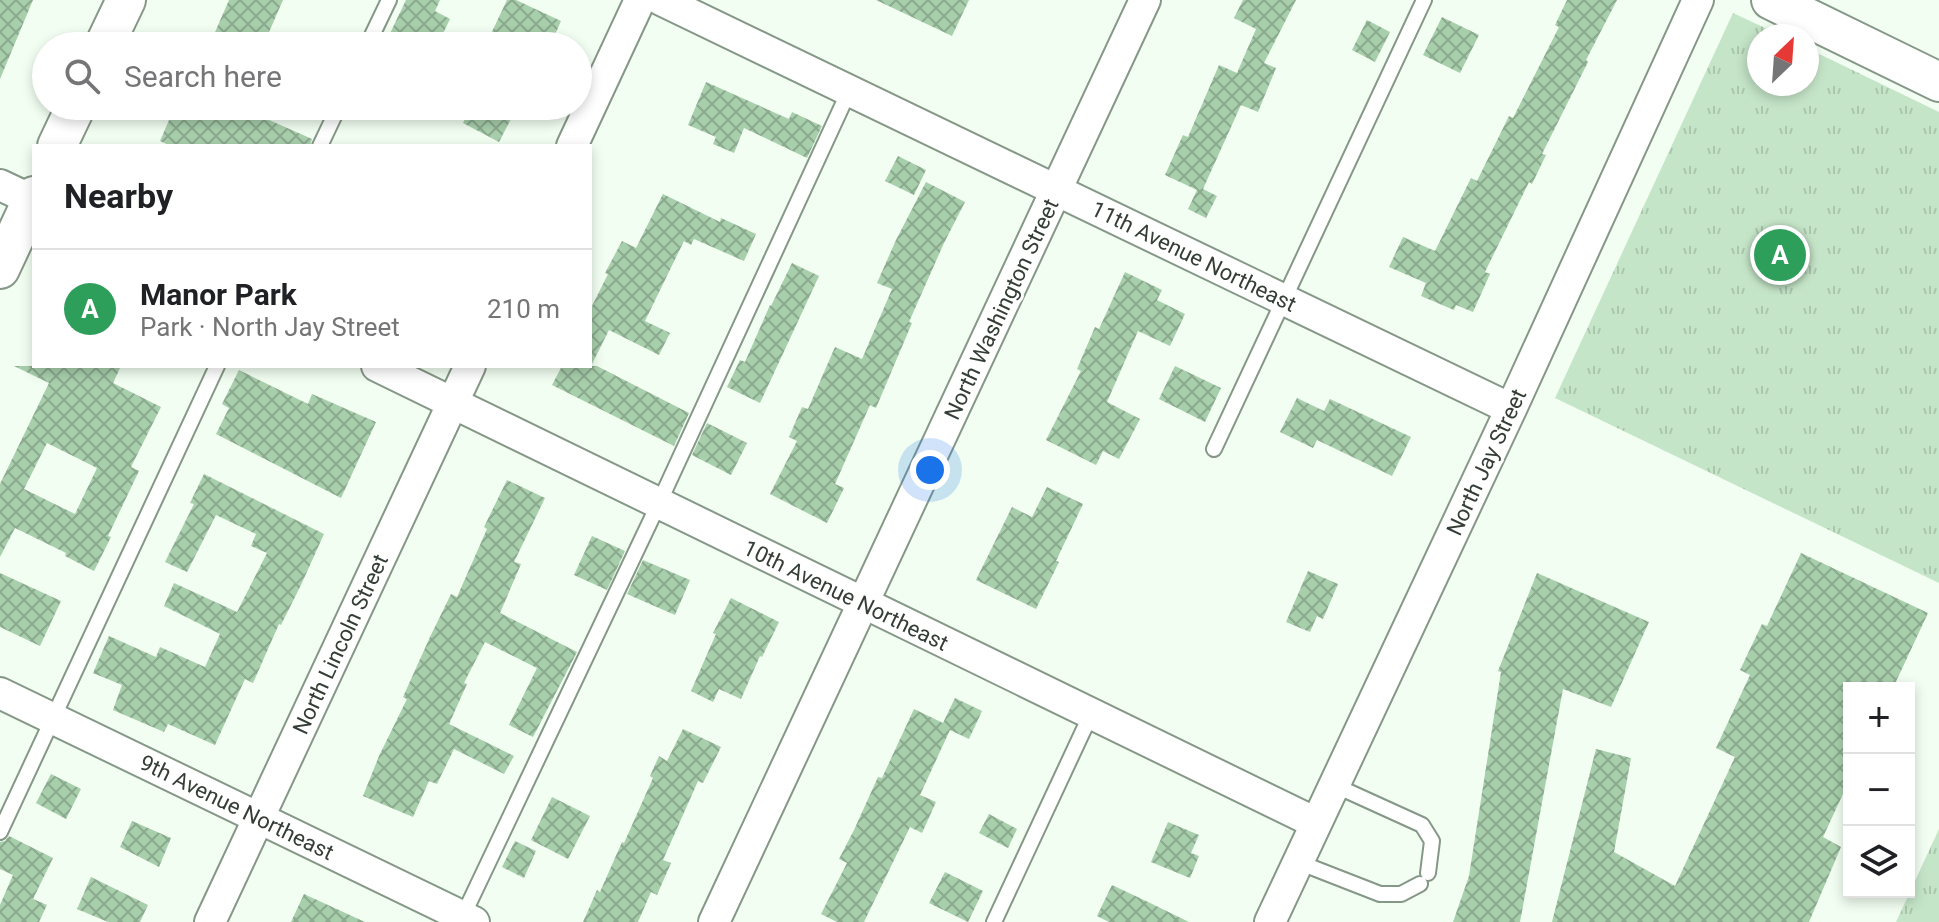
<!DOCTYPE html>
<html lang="en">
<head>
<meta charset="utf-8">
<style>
	:root { --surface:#fff; --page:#f2f2f2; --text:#202124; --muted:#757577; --line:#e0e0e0; --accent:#6535ac }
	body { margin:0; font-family:Roboto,sans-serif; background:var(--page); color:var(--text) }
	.controls { position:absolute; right:24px; bottom:24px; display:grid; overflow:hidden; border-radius:0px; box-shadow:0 4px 12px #0003 }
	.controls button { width:72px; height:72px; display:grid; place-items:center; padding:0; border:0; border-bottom:2px solid var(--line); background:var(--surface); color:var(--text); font:40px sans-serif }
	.compass { position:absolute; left:1747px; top:24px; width:72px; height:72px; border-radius:50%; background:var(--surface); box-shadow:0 4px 12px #0003; rotate:25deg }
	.you { position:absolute; left:930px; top:470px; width:28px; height:28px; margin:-20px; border:6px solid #fff; border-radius:50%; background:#1a73e8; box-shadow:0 0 0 12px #1a73e833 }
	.badge { display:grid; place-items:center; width:52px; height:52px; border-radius:50%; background:var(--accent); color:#fff; font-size:26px; font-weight:700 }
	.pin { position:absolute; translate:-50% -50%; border:4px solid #fff; box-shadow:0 2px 8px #0006 }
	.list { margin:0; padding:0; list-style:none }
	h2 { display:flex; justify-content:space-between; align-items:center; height:104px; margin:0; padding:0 32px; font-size:34px }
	h2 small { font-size:26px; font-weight:400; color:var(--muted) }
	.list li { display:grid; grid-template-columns:52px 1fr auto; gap:24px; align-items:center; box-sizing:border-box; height:120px; padding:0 32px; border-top:2px solid var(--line) }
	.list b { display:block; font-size:30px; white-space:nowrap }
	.list p { margin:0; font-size:26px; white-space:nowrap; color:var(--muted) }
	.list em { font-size:26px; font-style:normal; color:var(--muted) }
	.icon { flex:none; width:44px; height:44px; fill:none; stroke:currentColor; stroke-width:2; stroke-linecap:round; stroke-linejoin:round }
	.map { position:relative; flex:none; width:1939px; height:922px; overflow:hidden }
	.search { position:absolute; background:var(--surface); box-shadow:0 4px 12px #0003; left:32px; top:32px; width:560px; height:88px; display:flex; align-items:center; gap:20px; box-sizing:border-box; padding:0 28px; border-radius:44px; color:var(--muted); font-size:30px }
	.panel { position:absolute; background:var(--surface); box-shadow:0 4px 12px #0003; left:32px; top:144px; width:560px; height:224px; border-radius:0px }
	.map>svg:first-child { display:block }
	.park { fill:url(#park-tufts) }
	.building { fill:url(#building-cross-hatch); fill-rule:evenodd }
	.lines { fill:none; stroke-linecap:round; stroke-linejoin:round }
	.service-casing { stroke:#859887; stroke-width:18 }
	.minor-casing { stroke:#859887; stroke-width:34 }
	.tertiary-casing { stroke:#859887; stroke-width:42 }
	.service { stroke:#fff; stroke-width:14 }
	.minor { stroke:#fff; stroke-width:30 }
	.tertiary { stroke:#fff; stroke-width:38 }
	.labels { text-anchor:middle; stroke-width:6; stroke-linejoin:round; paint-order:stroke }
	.street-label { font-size:22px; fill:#353e36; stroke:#fff }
</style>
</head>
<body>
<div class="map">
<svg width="1939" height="922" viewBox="0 0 1939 922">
	<defs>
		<pattern id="park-tufts" width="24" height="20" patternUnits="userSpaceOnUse" patternTransform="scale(2)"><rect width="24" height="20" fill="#c5e5c8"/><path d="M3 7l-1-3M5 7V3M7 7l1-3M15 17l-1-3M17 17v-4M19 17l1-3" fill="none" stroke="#aac6ac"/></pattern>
		<pattern id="building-cross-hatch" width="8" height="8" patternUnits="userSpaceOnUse" patternTransform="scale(2)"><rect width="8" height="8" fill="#a8cfac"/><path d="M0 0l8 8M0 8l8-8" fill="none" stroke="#8aa98d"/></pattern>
	</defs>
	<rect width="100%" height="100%" fill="#f2fef2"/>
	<path class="park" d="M1733,13L1782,36H1759V84H1807V48L1939,112V583L1555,398Z
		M1939,829V922H1896Z"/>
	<path class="building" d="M0,0H33L0,79Z
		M229,0H283L263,46H209Z
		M406,0H440L435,11L450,19L437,46H384Z
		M507,0H516L561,21L550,46H507L489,38Z
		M876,0H969L952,36Z
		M1243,0H1296L1264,63L1276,68L1258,112L1241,105L1203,189L1217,196L1206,218L1188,209L1197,190L1165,175L1183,135L1188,137L1219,65L1237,73L1256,29L1234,18Z
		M1567,0H1617L1586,60L1588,62L1542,154L1546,155L1532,184L1529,182L1485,272L1490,274L1473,312L1456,305L1454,310L1421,296L1426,283L1389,267L1403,237L1435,251L1471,178L1477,181L1509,116L1513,118L1559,27L1555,25Z
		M1442,17L1479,35L1460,73L1423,55Z
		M1367,20L1390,32L1375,62L1352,50Z
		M706,82L789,119L792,112L822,126L807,158L744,128L734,153L713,144L716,137L688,125Z
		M175,106H238L312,139L310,146H171L160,141Z
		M471,106H491L512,117L499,142L463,123Z
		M898,156L926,170L914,195L885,181Z
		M926,182L965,202L944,243L909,322L912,323L876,408L870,405L835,484L844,488L827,523L770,494L797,441L789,437L802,407L808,409L835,347L862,359L892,289L877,283L896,240Z
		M663,194L720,222L721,218L756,234L744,261L694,239L691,245L684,241L645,321L670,333L659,355L609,330L591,366H597L689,413L674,446L552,385L562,366H590V310L608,274L605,273L622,241L636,248Z
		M792,263L819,276L760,403L727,387L740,360L745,362L770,305L771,306Z
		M1125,272L1162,290L1157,300L1185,314L1170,346L1138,331L1107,402L1140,419L1119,459L1103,451L1096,465L1046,440L1081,371L1077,369L1095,327L1099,329Z
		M14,366H121L113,383L161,407L131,467L139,471L108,536L111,537L94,571L65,556L66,553L15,528L0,557V484L49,383ZM47,443L97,468L75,514L24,489Z
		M1175,366L1221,388L1205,422L1159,399Z
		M239,370L308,404L312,394L376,422L341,498L216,434L229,408L222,404Z
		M1297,398L1324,411L1330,399L1411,437L1392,476L1317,440L1313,448L1280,432Z
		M707,423L747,443L731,475L692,455Z
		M204,474L324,534L301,585L281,625L279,624L253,683L245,679L215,745L168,724L164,732L113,710L122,685L93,673L109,636L156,657L160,647L205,667L220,634L164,606L174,583L237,612L267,553L251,546L256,534L216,515L187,572L165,562L194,504L190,503Z
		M507,480L545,498L514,562L521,564L500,613L577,652L533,737L509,725L537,668L485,642L464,683L467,684L449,724L514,756L504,774L454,749L437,784L429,781L413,817L363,796L379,756L407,699L403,697L430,637L451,594L457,597L487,529L484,527Z
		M1047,487L1083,504L1056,561L1059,562L1036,609L976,580L1012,507L1032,517Z
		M592,536L625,551L607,590L574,575Z
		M1801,553L1928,613L1893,688H1849V781L1823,837L1841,847L1809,922H1552L1596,749L1631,758L1614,852L1675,886L1735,757L1716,748L1750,675L1740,670L1762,624L1767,626Z
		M643,560L690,580L675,615L627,594Z
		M1308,571L1338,584L1323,619L1317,616L1310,632L1286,622Z
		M0,573L61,601L40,646L0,627Z
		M1537,573L1649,622L1611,707L1563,689L1520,922H1453L1469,876L1501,672L1498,671Z
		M731,598L779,622L762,657L760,656L741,699L719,689L713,702L691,691L716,634L713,633Z
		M955,698L982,711L969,739L950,730L920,795L936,802L922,833L910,827L864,922H837L821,914L847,863L839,859L854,830L878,777L882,778L914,709L943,723Z
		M683,729L721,747L703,783L698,781L663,860L671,863L657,895L651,892L638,922H583L597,890L600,892L622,842L624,843L653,778L650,776L659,756L667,761Z
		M51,774L81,789L66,819L36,803Z
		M552,797L590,816L568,859L531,840Z
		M989,814L1017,829L1008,848L979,833Z
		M132,821L171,838L159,867L120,847Z
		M1168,822L1199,835L1191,853L1199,856L1190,878L1151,862Z
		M9,836L53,858L33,899L47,905L39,922H0V905L13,875L0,869V842L5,841Z
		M515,841L536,851L524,878L502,867Z
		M945,872L983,891L968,922L929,903Z
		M91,877L148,905L140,922H108L77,909Z
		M1112,885L1146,901L1189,922H1109L1097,916Z
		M304,894L365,922H291Z"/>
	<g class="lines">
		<g class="service-casing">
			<path id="service" d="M367,46L389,0
				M320,146L339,106
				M1214,449L1424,0
				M1334,785L1422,825L1432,841L1428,873
				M0,832L217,366
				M1298,862L1380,894H1401L1420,884
				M462,918L659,503L849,91
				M994,922L1091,714"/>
		</g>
		<g class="minor-casing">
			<path id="minor" d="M661,0L1511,409
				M572,146L640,0
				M0,185L34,201
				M377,366L1316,823
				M0,693L474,922
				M210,922L470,366
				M714,922L1145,0
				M1270,922L1511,409L1698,0"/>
		</g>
		<g class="tertiary-casing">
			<path id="tertiary" d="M1771,0L1939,82
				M104,46L126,0
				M57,146L76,106
				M0,269L34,196"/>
		</g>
		<use href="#service" class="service"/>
		<use href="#minor" class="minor"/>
		<use href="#tertiary" class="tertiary"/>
	</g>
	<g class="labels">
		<g class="street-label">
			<text transform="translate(1194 256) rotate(26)" y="8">11th Avenue Northeast</text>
			<text transform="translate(1001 309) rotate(-65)" y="8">North Washington Street</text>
			<text transform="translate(1486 462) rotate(-65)" y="8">North Jay Street</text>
			<text transform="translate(846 595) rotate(26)" y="8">10th Avenue Northeast</text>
			<text transform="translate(340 644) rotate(-65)" y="8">North Lincoln Street</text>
			<text transform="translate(237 807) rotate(26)" y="8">9th Avenue Northeast</text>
		</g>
	</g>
</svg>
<div class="controls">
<button>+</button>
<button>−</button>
<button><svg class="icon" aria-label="layers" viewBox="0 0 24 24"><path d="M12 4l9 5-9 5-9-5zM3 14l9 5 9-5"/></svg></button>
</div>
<svg class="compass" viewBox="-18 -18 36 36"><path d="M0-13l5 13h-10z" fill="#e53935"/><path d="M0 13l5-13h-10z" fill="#757577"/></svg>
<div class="you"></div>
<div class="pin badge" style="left:1780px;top:255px;background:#2e9e5b">A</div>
<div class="search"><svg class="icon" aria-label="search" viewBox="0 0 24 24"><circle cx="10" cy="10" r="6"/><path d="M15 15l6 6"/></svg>Search here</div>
<section class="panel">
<h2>Nearby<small></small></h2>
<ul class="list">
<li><span class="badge" style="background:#2e9e5b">A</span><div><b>Manor Park</b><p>Park · North Jay Street</p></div><em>210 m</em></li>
</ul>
</section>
</div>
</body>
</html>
